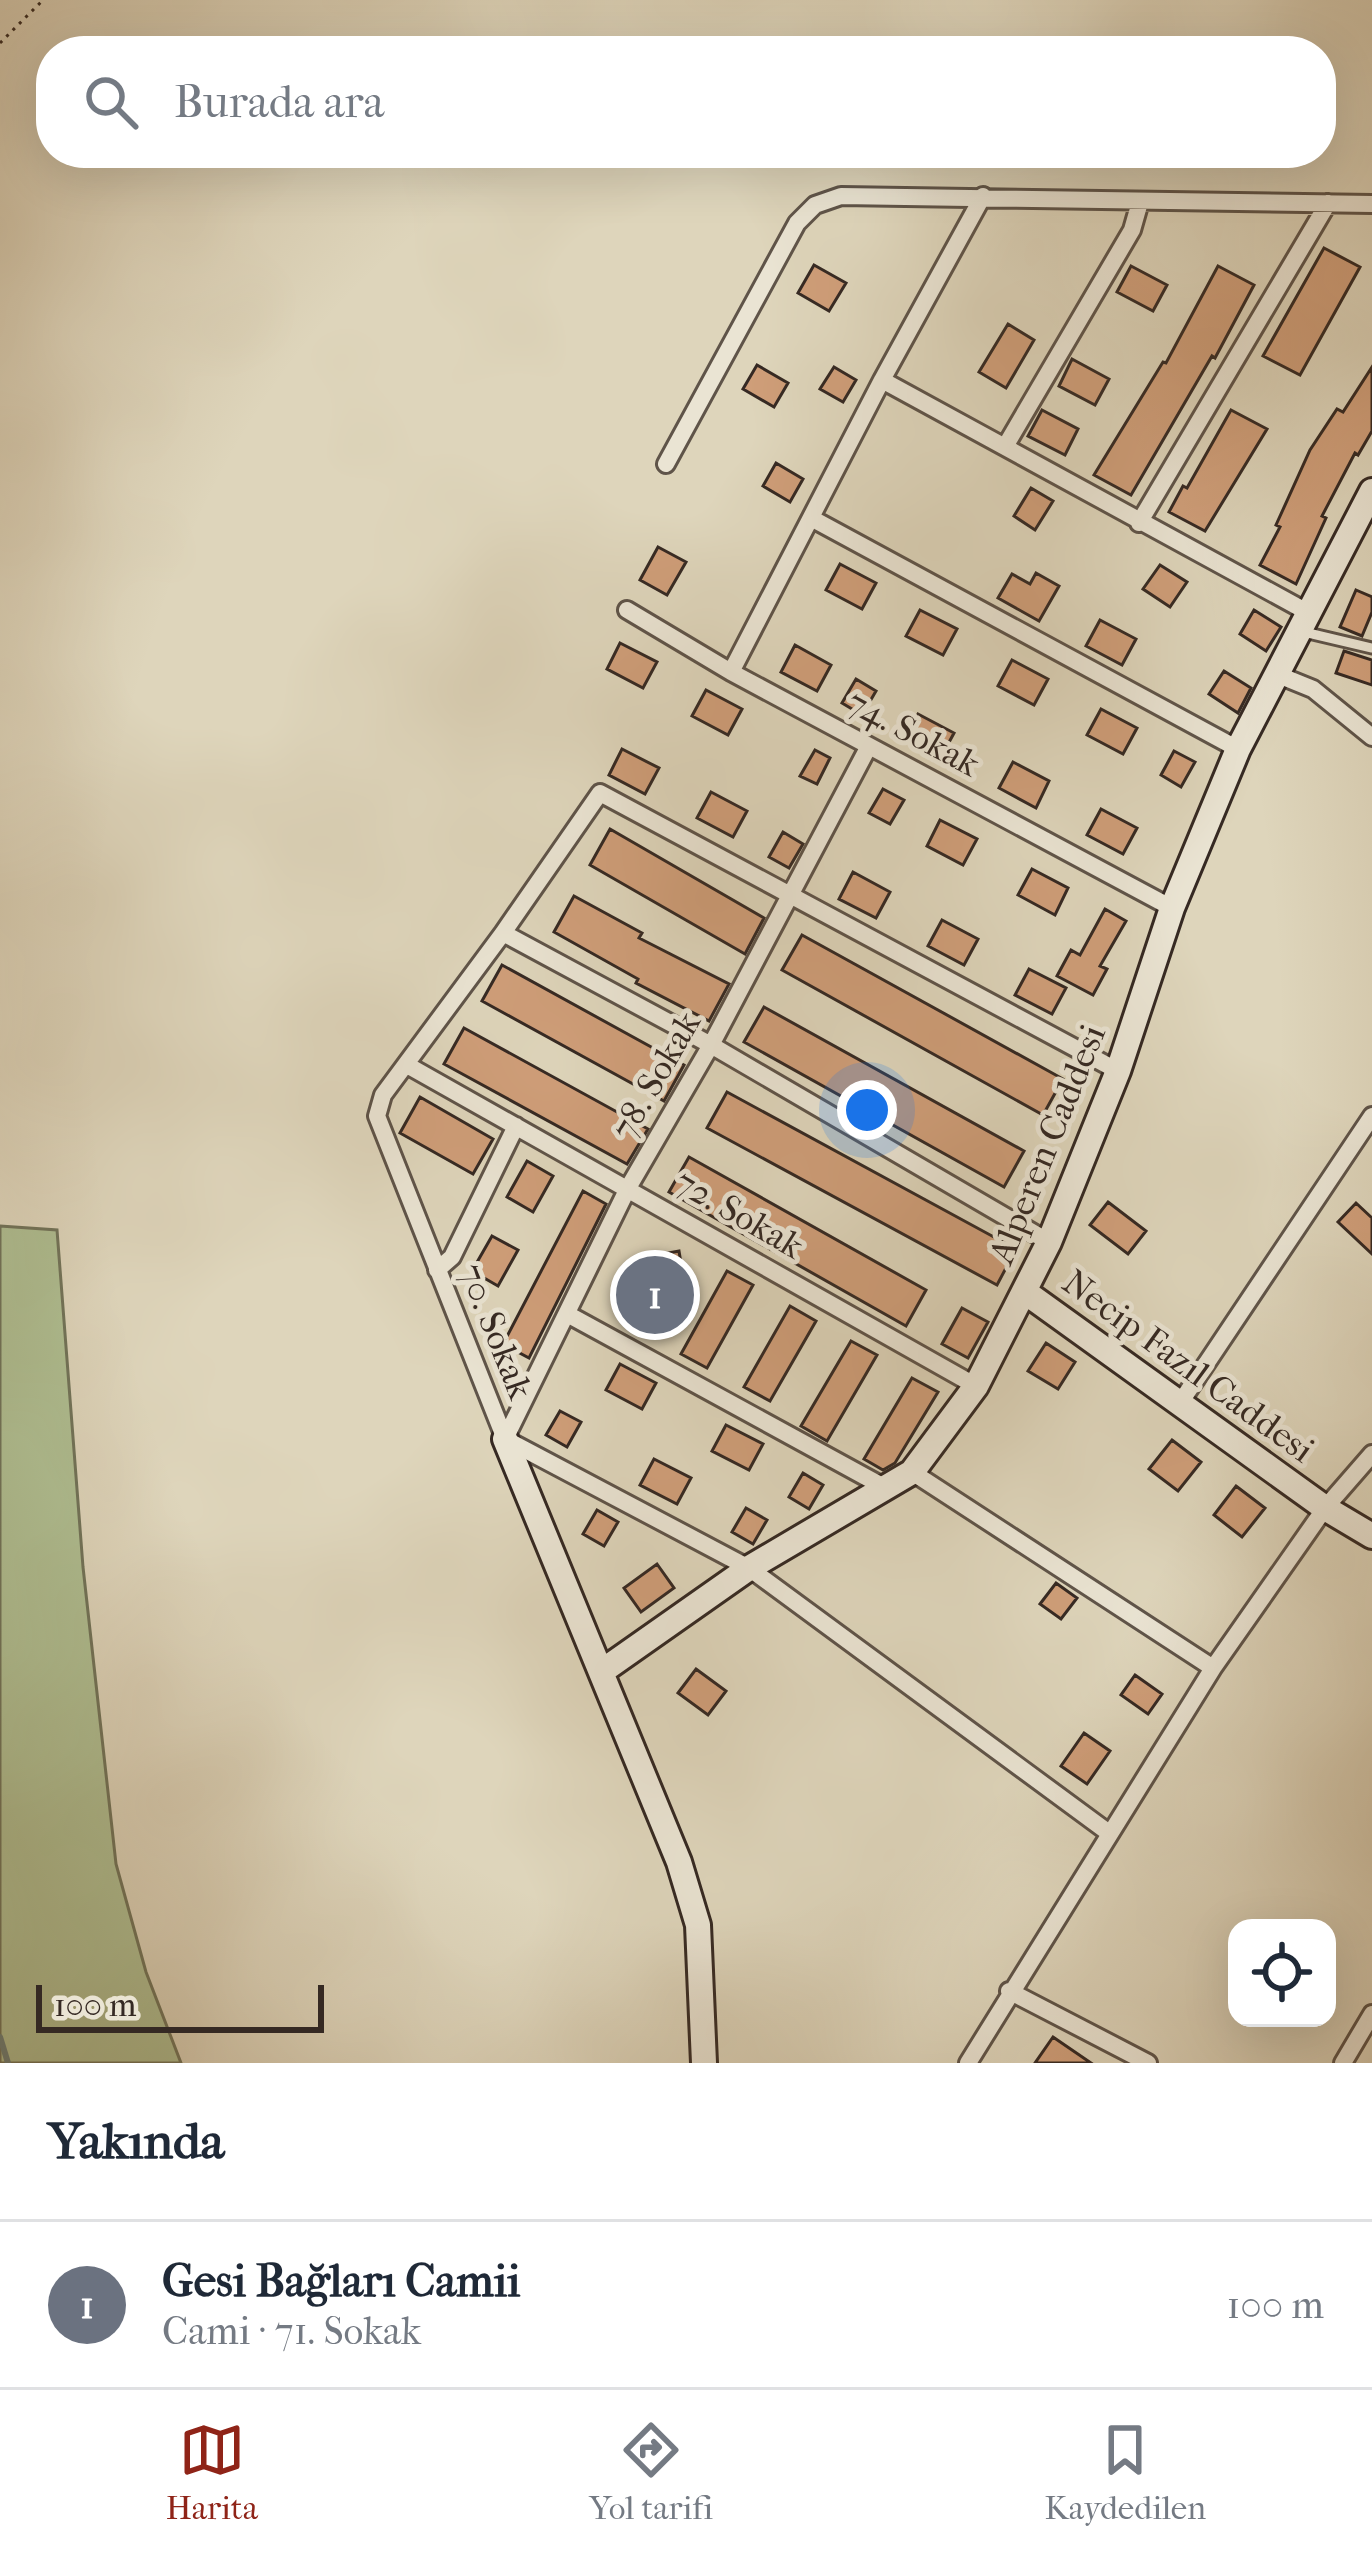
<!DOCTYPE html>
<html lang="tr">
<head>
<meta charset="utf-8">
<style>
	:root { --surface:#fff; --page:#f6f6f7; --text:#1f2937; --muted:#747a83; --line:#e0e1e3; --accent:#8f2418 }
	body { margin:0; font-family:"IM FELL French Canon",serif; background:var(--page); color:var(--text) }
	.controls { position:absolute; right:36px; bottom:36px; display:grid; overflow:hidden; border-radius:24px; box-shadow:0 12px 48px #0002 }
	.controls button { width:108px; height:108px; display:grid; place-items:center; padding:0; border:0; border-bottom:3px solid var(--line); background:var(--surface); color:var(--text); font:60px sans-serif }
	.scale { position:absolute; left:36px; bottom:30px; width:288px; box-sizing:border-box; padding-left:12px; border:6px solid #352923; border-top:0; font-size:33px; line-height:42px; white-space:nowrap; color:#352923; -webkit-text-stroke:9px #eae4d3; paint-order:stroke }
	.you { position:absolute; left:867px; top:1110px; width:42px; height:42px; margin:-30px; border:9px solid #fff; border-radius:50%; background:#1a73e8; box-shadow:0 0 0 18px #1a73e833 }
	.badge { display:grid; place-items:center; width:78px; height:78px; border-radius:50%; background:var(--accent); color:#fff; font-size:39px; font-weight:700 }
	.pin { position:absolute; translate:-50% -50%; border:6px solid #fff; box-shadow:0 3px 12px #0006 }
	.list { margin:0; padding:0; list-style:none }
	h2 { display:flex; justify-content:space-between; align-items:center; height:156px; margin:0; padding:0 48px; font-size:51px }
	h2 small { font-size:39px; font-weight:400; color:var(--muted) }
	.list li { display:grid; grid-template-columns:78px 1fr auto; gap:36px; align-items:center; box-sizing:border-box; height:168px; padding:0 48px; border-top:3px solid var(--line) }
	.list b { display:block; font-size:45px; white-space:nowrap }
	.list p { margin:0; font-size:39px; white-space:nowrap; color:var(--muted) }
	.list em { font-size:39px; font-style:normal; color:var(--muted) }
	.icon { flex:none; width:66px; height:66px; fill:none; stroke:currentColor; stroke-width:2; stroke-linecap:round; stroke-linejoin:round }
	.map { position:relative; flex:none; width:1372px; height:2063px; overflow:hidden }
	.search { position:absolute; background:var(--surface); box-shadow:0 12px 48px #0002; left:36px; right:36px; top:36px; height:132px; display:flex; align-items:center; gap:30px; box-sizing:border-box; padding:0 42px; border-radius:48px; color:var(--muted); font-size:45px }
	.sheet { height:324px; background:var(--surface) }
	nav { display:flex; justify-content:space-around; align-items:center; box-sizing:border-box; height:168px; border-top:3px solid var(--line); background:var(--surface); font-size:33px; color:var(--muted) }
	nav a { display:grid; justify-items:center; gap:6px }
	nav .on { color:var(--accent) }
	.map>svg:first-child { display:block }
	.green { fill:#afbe92; stroke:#72745a; stroke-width:3 }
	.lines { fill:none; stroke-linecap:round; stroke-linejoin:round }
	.stream { stroke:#6d7f78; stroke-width:6 }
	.building { fill:#cf9e79; stroke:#352923; stroke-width:3 }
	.lane-casing { stroke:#5f5449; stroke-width:15 }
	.street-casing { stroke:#5f5449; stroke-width:22 }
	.secondary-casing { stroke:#352923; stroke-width:30 }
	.path { stroke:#352923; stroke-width:3; stroke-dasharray:3 6; stroke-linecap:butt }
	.lane { stroke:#eae4d3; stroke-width:9 }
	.street { stroke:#eae4d3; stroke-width:16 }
	.secondary { stroke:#eae4d3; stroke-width:24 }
	.labels { text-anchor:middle; stroke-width:10; stroke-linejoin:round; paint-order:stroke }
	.street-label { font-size:36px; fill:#352923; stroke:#eae4d3 }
</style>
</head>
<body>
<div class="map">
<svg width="1372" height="2063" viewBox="0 0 1372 2063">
	<rect width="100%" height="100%" fill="#ded5bb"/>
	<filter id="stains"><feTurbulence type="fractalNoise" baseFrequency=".00167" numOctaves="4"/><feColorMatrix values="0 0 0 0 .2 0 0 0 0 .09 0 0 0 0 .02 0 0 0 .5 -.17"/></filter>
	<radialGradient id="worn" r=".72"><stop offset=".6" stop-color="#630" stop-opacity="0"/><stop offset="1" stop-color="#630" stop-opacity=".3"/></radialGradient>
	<path class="green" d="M0,1226L57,1230L83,1567L116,1864L146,1972L181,2063H0Z"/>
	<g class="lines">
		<path class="stream" d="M0,2037L8,2063"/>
	</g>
	<path class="building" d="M1324,248L1360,267L1300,375L1263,356Z
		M814,265L846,283L829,311L798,293Z
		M1131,266L1167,285L1153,311L1117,292Z
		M1218,266L1254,285L1215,358L1212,356L1131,495L1094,475L1163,362L1166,363Z
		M1008,324L1034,340L1006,388L979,372Z
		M1072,359L1109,379L1095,405L1059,386Z
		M757,365L788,383L774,407L743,389Z
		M834,367L856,380L843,402L820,389Z
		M1372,367V431L1358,455L1355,453L1322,516L1326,518L1296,584L1260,565L1280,527L1276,525L1310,450L1337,409L1343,412Z
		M1042,410L1078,429L1065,455L1028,436Z
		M1231,410L1267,429L1205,531L1169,512L1183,486L1187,488Z
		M776,463L803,479L790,502L763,486Z
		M1031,488L1053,501L1035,530L1014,516Z
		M658,547L686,562L667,595L640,580Z
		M840,564L876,583L862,609L826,590Z
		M1160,565L1187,582L1170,607L1143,589Z
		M1036,573L1059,586L1039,621L998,598L1012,574L1030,584Z
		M1356,590L1372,597V612L1362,636L1340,627Z
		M920,610L957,629L943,655L906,636Z
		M1254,610L1281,627L1266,651L1240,634Z
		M1100,620L1136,639L1122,665L1086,646Z
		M620,643L657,662L643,688L607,669Z
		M795,645L831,665L817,691L781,672Z
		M1344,651L1372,660V685L1336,673Z
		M1012,660L1048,679L1034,705L998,686Z
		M1224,671L1251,688L1238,713L1209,694Z
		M856,679L876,691L862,715L842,703Z
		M706,690L742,709L728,735L692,716Z
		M1101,709L1137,728L1123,754L1087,735Z
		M918,714L954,733L940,759L904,740Z
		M622,749L659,768L645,794L609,775Z
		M815,750L830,758L817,784L800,776Z
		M1174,751L1195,762L1181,787L1161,775Z
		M1013,762L1049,781L1036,808L999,788Z
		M883,789L904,800L890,824L869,813Z
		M711,792L747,811L733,837L697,818Z
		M1101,809L1137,828L1123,854L1087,835Z
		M940,820L977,839L963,865L927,846Z
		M610,829L764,918L745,954L590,865Z
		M783,832L803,844L789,868L769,857Z
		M1032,869L1068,888L1055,915L1018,895Z
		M853,872L890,892L876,918L839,899Z
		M574,896L642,933L639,938L729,984L709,1021L636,983L638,979L554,932Z
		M1105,909L1126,921L1100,966L1107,969L1093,995L1057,976L1071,950L1080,955Z
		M942,920L978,939L964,965L928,946Z
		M802,935L1063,1079L1043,1115L782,970Z
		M502,965L684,1065L664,1101L482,1001Z
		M1029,969L1066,988L1052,1014L1015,995Z
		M764,1007L1024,1151L1004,1187L744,1042Z
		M464,1028L648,1129L627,1164L444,1064Z
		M727,1092L1016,1249L997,1285L707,1128Z
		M420,1097L493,1139L473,1174L400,1133Z
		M689,1157L926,1290L906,1326L669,1192Z
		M527,1161L553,1176L533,1212L507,1197Z
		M583,1191L606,1204L529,1358L503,1344Z
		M1108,1202L1146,1231L1128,1254L1090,1225Z
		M1356,1203L1372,1218V1254L1338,1222Z
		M492,1236L518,1250L498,1286L472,1271Z
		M679,1251L684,1282L674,1285L677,1306L669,1308V1315L645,1319L644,1311L637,1312L631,1280L646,1277L642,1258Z
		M727,1271L753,1285L707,1368L681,1354Z
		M790,1306L816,1321L770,1401L744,1387Z
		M962,1308L988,1322L968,1358L942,1344Z
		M851,1341L877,1355L827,1441L801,1426Z
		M1046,1343L1075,1362L1058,1389L1028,1371Z
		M620,1364L656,1383L642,1409L606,1390Z
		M912,1378L938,1392L895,1463L883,1470L864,1459Z
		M560,1411L581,1422L567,1447L546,1435Z
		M726,1425L763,1444L749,1470L712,1451Z
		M1172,1440L1201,1462L1178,1491L1149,1469Z
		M654,1459L691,1478L677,1504L640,1485Z
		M803,1473L823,1485L809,1509L789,1497Z
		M1236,1486L1265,1508L1242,1537L1214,1515Z
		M746,1508L767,1520L753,1544L732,1532Z
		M597,1510L618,1522L604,1546L583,1534Z
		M657,1564L674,1588L641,1612L624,1588Z
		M1056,1583L1077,1598L1061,1619L1040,1604Z
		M696,1669L726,1691L708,1715L678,1693Z
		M1135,1675L1162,1694L1148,1714L1121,1695Z
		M1084,1733L1110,1751L1087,1784L1061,1766Z
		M1053,2037L1091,2063H1035Z"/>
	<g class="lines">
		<g class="lane-casing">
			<path id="lane" d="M1304,632L1372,648"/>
		</g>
		<g class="street-casing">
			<path id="street" d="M882,380L1309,613
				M1006,445L1132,230L1140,202
				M666,464L797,223L815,205L841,196L1372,204
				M811,518L1238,749
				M1139,523L1328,203
				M627,610L731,672L1172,908
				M731,672L882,380L983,196
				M1276,674L1313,689L1372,737
				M503,933L711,1045L1049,1242
				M407,1065L976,1386
				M437,1270L452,1257L516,1126
				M569,1315L884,1487
				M1180,1403L1372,1116
				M505,1439L628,1188L711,1045L869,746
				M912,1472L1213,1668
				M1109,1833L749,1568L505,1439L377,1116L383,1095L503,933L600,793L1118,1071
				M1009,1991L1148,2063
				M968,2063L1213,1668L1325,1508L1372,1454
				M1343,2063L1372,2014"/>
		</g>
		<g class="secondary-casing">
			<path id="secondary" d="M1025,1292L1325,1508L1372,1536
				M505,1439L679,1862L698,1925L704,2063
				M601,1672L749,1568L912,1472L976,1386L1049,1242L1118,1071L1172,908L1238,749L1372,491"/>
		</g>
		<path class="path" d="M0,43L43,0"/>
		<use href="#lane" class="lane"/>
		<use href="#street" class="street"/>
		<use href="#secondary" class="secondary"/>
	</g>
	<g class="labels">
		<g class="street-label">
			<text transform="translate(914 732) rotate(28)" y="13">74. Sokak</text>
			<text transform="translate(655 1075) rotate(-60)" y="13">78. Sokak</text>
			<text transform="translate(1046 1144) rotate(-68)" y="13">Alperen Caddesi</text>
			<text transform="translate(740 1213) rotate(30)" y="13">72. Sokak</text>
			<text transform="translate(497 1331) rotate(68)" y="13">70. Sokak</text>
			<text transform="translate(1189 1365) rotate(36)" y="13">Necip Fazıl Caddesi</text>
		</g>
	</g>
	<rect width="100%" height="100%" filter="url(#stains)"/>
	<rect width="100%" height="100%" fill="url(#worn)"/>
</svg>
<div class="controls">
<button><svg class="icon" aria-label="locate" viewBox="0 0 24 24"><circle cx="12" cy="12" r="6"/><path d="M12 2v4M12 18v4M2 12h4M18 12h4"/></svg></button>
</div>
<div class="scale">100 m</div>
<div class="you"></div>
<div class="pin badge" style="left:655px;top:1295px;background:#6b7280">1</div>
<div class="search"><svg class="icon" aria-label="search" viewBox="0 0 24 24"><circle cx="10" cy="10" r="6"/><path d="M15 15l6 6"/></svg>Burada ara</div>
</div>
<section class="sheet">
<h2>Yakında<small></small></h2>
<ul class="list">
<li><span class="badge" style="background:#6b7280">1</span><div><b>Gesi Bağları Camii</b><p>Cami · 71. Sokak</p></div><em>100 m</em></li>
</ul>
</section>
<nav>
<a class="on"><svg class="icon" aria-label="map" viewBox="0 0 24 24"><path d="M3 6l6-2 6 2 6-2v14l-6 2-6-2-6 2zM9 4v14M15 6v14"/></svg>Harita</a>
<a><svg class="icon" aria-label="directions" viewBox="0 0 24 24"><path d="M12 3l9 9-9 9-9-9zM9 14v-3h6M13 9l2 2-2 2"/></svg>Yol tarifi</a>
<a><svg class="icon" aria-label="saved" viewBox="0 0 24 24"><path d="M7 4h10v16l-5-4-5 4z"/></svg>Kaydedilen</a>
</nav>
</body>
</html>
